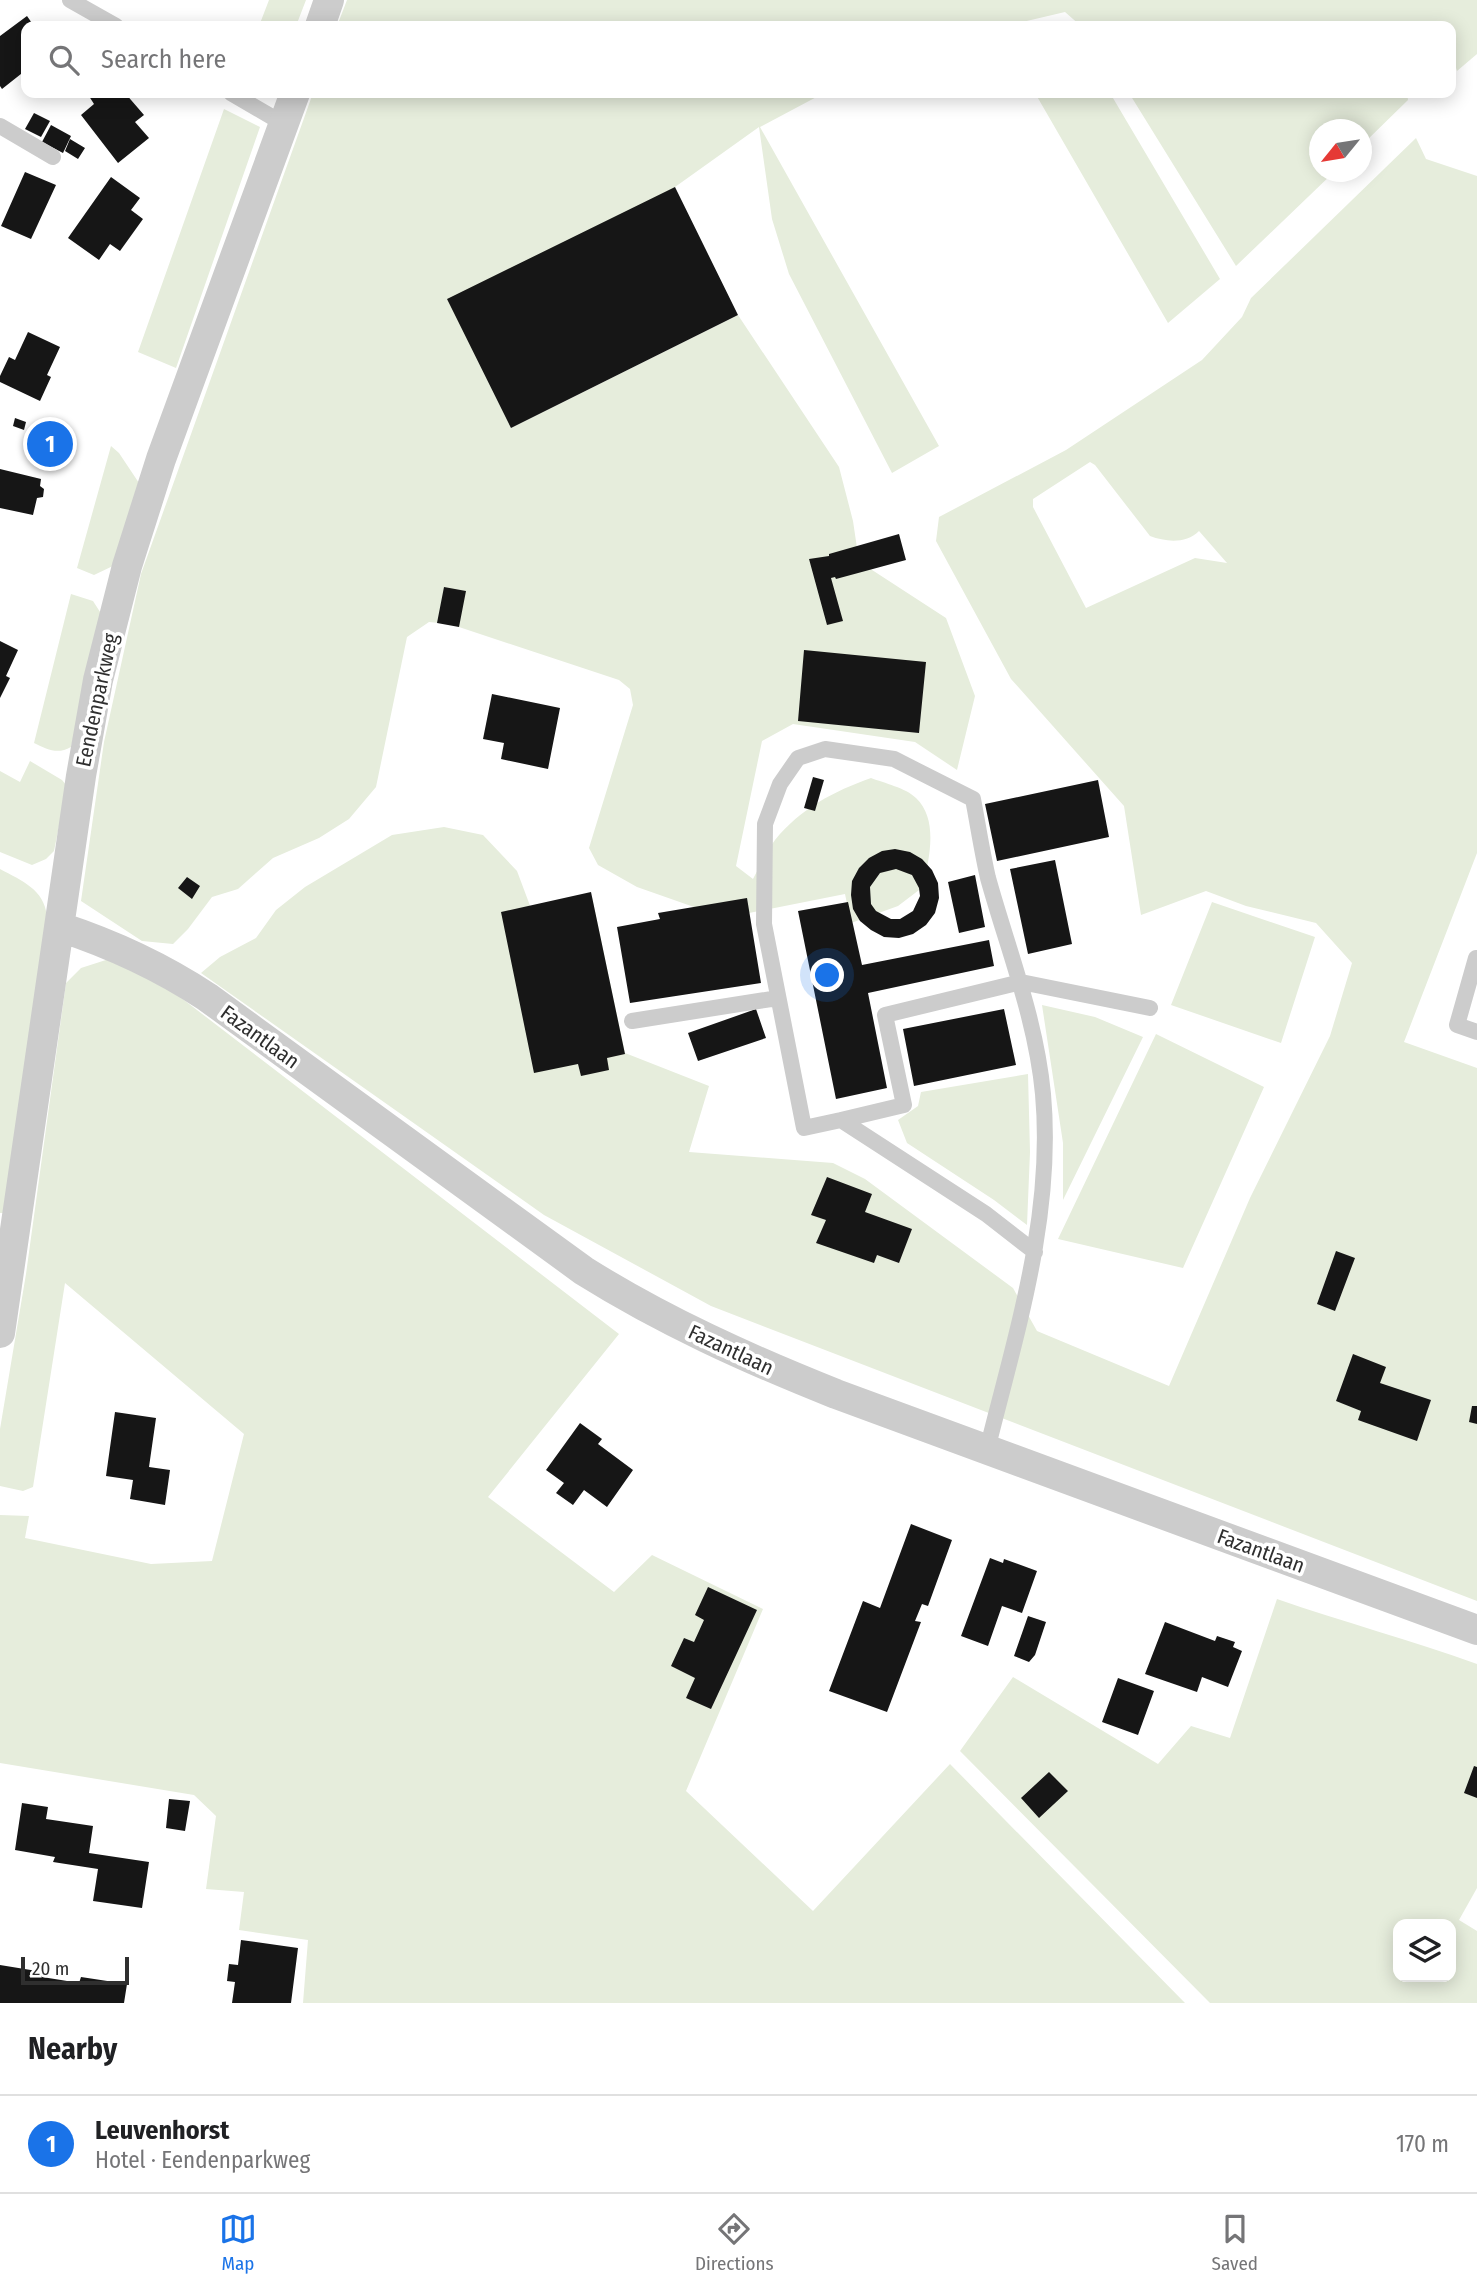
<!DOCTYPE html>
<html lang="en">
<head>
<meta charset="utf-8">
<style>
	:root { --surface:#fff; --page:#f6f6f6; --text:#202124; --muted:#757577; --line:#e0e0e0; --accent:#1a73e8 }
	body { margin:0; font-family:"Fira Sans Condensed",sans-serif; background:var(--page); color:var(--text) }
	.controls { position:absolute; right:21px; bottom:21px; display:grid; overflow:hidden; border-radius:14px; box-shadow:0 4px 18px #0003 }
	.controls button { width:63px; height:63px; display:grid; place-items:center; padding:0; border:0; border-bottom:2px solid var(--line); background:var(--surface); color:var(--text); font:35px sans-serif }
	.compass { position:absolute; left:1309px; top:119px; width:63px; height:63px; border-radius:50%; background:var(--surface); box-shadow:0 4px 18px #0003; rotate:240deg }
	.scale { position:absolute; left:21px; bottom:18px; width:108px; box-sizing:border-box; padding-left:7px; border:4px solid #2f2f2f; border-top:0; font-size:19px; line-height:24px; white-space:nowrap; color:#2f2f2f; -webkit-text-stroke:5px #fff; paint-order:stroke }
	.you { position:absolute; left:828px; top:976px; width:24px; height:24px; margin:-18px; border:5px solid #fff; border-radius:50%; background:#1a73e8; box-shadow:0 0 0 10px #1a73e833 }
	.badge { display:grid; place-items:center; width:46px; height:46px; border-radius:50%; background:var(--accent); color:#fff; font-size:23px; font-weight:700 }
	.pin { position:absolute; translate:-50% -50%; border:4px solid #fff; box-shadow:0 2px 7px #0006 }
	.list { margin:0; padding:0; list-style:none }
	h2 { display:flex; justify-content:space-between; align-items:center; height:91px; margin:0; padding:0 28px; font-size:30px }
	h2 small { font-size:23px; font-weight:400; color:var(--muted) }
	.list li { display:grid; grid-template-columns:46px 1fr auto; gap:21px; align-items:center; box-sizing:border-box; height:98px; padding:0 28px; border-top:2px solid var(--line) }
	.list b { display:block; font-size:26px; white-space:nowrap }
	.list p { margin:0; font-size:23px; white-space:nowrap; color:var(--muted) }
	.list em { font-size:23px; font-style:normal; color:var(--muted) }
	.icon { flex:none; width:38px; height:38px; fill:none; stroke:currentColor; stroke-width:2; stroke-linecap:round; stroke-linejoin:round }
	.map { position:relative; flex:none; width:1477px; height:2003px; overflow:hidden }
	.search { position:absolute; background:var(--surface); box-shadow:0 4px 18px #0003; left:21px; right:21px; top:21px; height:77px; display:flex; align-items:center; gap:18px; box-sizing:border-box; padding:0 24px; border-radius:14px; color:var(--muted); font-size:26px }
	.sheet { height:189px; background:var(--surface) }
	nav { display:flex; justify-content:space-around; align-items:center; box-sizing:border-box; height:98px; border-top:2px solid var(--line); background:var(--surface); font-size:19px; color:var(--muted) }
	nav a { display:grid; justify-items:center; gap:4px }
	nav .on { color:var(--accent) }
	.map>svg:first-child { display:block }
	.green { fill:#e6eddc; fill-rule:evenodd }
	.building { fill:#161616; fill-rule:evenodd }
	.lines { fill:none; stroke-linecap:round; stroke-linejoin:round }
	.lane { stroke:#ccc; stroke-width:16 }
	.street { stroke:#ccc; stroke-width:30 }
	.labels { text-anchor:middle; stroke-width:7; stroke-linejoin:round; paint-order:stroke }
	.street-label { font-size:21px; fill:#2f2f2f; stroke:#fff }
</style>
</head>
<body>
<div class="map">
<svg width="1477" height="2003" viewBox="0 0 1477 2003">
	<rect width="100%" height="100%" fill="#fff"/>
	<path class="green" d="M269,0H306L296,26H259Z
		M347,0H1477V54L1457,71L1456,68L1451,71V26H1081L1065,12L1005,26H337Z
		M313,93H824L760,127L939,446L892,473L789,274L772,219L759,127L675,187L511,428L738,315L839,467L853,521L857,548L869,568L946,618L975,696L957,770L915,742L793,724L762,741L736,866L753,879C760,866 766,852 775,840C800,809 834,791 871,778C884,783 906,788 916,798C939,820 929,859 923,887L898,906L851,923L845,894L749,913H711L637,887L598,865L589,848L633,705L630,689L619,680L450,624L429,622L407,637L376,787L349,819L319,838L273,858L238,889L212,897L188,929L173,944L142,941L81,901L104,742L141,574Z
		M1035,93H1110L1220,279L1168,323Z
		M1129,93H1407L1408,100L1362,145V130H1320V172H1334L1236,266Z
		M224,109L260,127L176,368L138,352Z
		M1416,138L1426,159L1477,176V853L1404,1042L1477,1068V1601L711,1306L544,1215L201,973L220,957L256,938L276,910L305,887L392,835L444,827L483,835L517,871L532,911L592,897L625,1053L709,1086L689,1152L833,1163L865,1179L1013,1288L1037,1331L1169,1386L1250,1198L1330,1036L1352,963L1316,923L1246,906L1206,891L1141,915L1124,806L1011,679L936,541L939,517L1066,450L1202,360L1242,317L1251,298ZM1090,462L1095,465L1150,536C1166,542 1186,544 1199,531L1227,563L1195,558L1086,608L1033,507V499Z
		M111,446L119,453L139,483L115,565L94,575L77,568Z
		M71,594L93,601L102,615L71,747C57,755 47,749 34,743Z
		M30,761L62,780L67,786L54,851L46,859L32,865L0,852V771L20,782Z
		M0,869C22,881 44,889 47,916L3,1213H0Z
		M1212,902L1315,937L1281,1043L1171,1005Z
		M109,959L154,977L619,1334L488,1497L614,1592L652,1555L763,1609L686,1791L813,1911L950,1764L1185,2003H303L308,1940L239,1930L244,1892L206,1889L216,1816L194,1795L0,1763V1515L29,1516L25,1538L151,1564L212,1561L244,1434L65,1283L33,1487L23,1491L0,1486V1429L26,1274L66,983L81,968Z
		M1042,1005L1095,1017L1143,1037L1063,1200V1143Z
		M1156,1034L1264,1087L1183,1268L1058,1239Z
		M1028,1074L1030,1152L1027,1225L994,1200L907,1143L898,1120L918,1106L921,1092Z
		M1277,1599C1343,1622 1411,1640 1477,1664V1888L1459,1920L1477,1931V2003H1210L960,1751L1013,1677L1158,1764L1191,1726L1230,1738ZM1398,1924H1451V1977H1398Z"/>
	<path class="building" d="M27,16L34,26H26V70L2,89L0,86V36Z
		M87,93H125L144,115L135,122L149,138L118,163L81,115L94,104Z
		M34,113L50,121L41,137L25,129Z
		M51,125L71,136L63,153L42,142Z
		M70,139L85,148L78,159L65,151Z
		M25,172L56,185L31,239L1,226Z
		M111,177L140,198L131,210L143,219L120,251L110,244L99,260L68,238Z
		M675,187L738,315L511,428L447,299Z
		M28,332L60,347L47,375L51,377L40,401L0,382V376L9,357L15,360Z
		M15,418L26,422L24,430L13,426Z
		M0,469L41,479L40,486L44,489L43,497L37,498L33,515L0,508Z
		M899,534L906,560L836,579L835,577L831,578L843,621L827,625L809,559L829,556V554Z
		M444,587L466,591L459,627L437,623Z
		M0,641L18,650L6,676L10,678L0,698Z
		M804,650L926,662L919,733L798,721Z
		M492,694L560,708L548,769L501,759L504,743L483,739Z
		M813,777L824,780L815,811L804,808Z
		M1098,780L1109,837L997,861L985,804Z
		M895,849L910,852L922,859L932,870L938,883L939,898L935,913L926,925L913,934L899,938L884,937L871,930L860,921L853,909L851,895L852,881L859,868L869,858L882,851ZM896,869L912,875L919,888L920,896L913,911L900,919H891L876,911L871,904L870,887L880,873Z
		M1055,860L1072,944L1028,954L1010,869Z
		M975,875L985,927L959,933L948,882Z
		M187,877L200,886L192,899L178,888Z
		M591,892L625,1054L607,1058L609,1070L581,1076L578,1064L534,1073L501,912Z
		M747,898L761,983L630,1003L617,927L660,919L658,913Z
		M848,902L862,965L989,940L994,966L868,993L887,1088L836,1099L798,911Z
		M756,1009L766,1038L698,1061L688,1033Z
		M1004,1009L1016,1065L914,1086L903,1029Z
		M827,1177L872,1194L865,1212L912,1229L899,1263L877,1255L874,1263L816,1243L826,1220L811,1215Z
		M1336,1251L1355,1258L1335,1311L1317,1304Z
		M1353,1354L1386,1367L1380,1383L1431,1400L1417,1441L1358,1420L1361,1411L1336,1401Z
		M1472,1406H1477V1424L1469,1422Z
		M115,1412L156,1418L149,1467L170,1470L165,1505L130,1499L133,1480L106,1476Z
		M580,1423L602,1439L598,1444L633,1470L607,1507L584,1490L573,1505L556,1493L564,1483L546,1470Z
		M911,1524L952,1540L928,1606L922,1604L915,1621L921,1622L887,1712L829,1691L863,1601L880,1608Z
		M990,1558L1003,1563L1004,1559L1037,1571L1022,1613L1002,1606L988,1646L961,1636Z
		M708,1587L757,1610L711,1709L686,1698L695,1678L671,1666L684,1638L694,1642L704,1620L695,1615Z
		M1028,1616L1046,1622L1035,1655L1029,1662L1014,1656Z
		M1165,1622L1215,1641L1217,1636L1235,1642L1233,1647L1242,1651L1228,1687L1202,1677L1197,1692L1145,1674Z
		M1118,1678L1154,1691L1138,1735L1102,1722Z
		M1474,1766L1477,1767V1798L1464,1793Z
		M1049,1772L1068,1791L1039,1818L1021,1798Z
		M169,1799L190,1801L185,1831L166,1828Z
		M22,1803L48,1807L46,1819L93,1826L89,1853L149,1862L142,1908L93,1901L98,1869L53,1862L55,1857L15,1850Z
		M241,1940L298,1948L291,2003H232L235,1982L227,1981L229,1964L238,1965Z
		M0,1965L43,1972L42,1977L61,1980L79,1983L81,1977L127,1984L124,2003H0Z"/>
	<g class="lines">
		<path class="lane" d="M70,0L116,26
			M231,93L284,124
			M0,126L53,157
			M1476,958L1457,1025L1477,1032
			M632,1021L778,998
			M841,1120L904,1105L885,1015L1021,982L1150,1008
			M987,1450C1016,1333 1054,1216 1043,1094C1036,1019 1008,950 988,878C982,852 978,825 973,799L894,759L825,749L798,758L780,784L765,824L764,924L804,1128L841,1120L986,1214L1035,1252"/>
		<path class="street" d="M320,26L329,0
			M60,927C115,945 160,966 207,997L584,1271C664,1321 748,1359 836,1394L1477,1630
			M0,1333L81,776L98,680L127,566L161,459L295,93"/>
	</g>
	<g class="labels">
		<g class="street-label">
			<text transform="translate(97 700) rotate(-78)" y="7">Eendenparkweg</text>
			<text transform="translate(260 1037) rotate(36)" y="7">Fazantlaan</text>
			<text transform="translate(731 1350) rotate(25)" y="7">Fazantlaan</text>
			<text transform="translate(1261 1551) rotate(20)" y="7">Fazantlaan</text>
		</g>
	</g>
</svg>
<div class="controls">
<button><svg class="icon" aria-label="layers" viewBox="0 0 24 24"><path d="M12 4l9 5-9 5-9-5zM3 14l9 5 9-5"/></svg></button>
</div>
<svg class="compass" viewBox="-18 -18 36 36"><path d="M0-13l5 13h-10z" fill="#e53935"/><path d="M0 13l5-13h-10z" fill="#757577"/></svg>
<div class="scale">20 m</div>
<div class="you"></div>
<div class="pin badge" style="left:50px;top:444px">1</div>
<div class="search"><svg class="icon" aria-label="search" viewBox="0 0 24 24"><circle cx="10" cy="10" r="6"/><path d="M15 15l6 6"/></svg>Search here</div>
</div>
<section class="sheet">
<h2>Nearby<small></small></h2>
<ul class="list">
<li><span class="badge">1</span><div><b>Leuvenhorst</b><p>Hotel · Eendenparkweg</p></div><em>170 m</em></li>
</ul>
</section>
<nav>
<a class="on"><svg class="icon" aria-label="map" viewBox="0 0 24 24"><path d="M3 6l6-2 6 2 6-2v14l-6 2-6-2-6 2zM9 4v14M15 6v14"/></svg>Map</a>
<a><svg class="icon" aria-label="directions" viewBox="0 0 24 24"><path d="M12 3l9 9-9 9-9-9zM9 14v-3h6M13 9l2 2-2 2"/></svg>Directions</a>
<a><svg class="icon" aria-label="saved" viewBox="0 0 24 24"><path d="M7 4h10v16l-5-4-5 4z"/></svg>Saved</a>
</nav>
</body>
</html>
